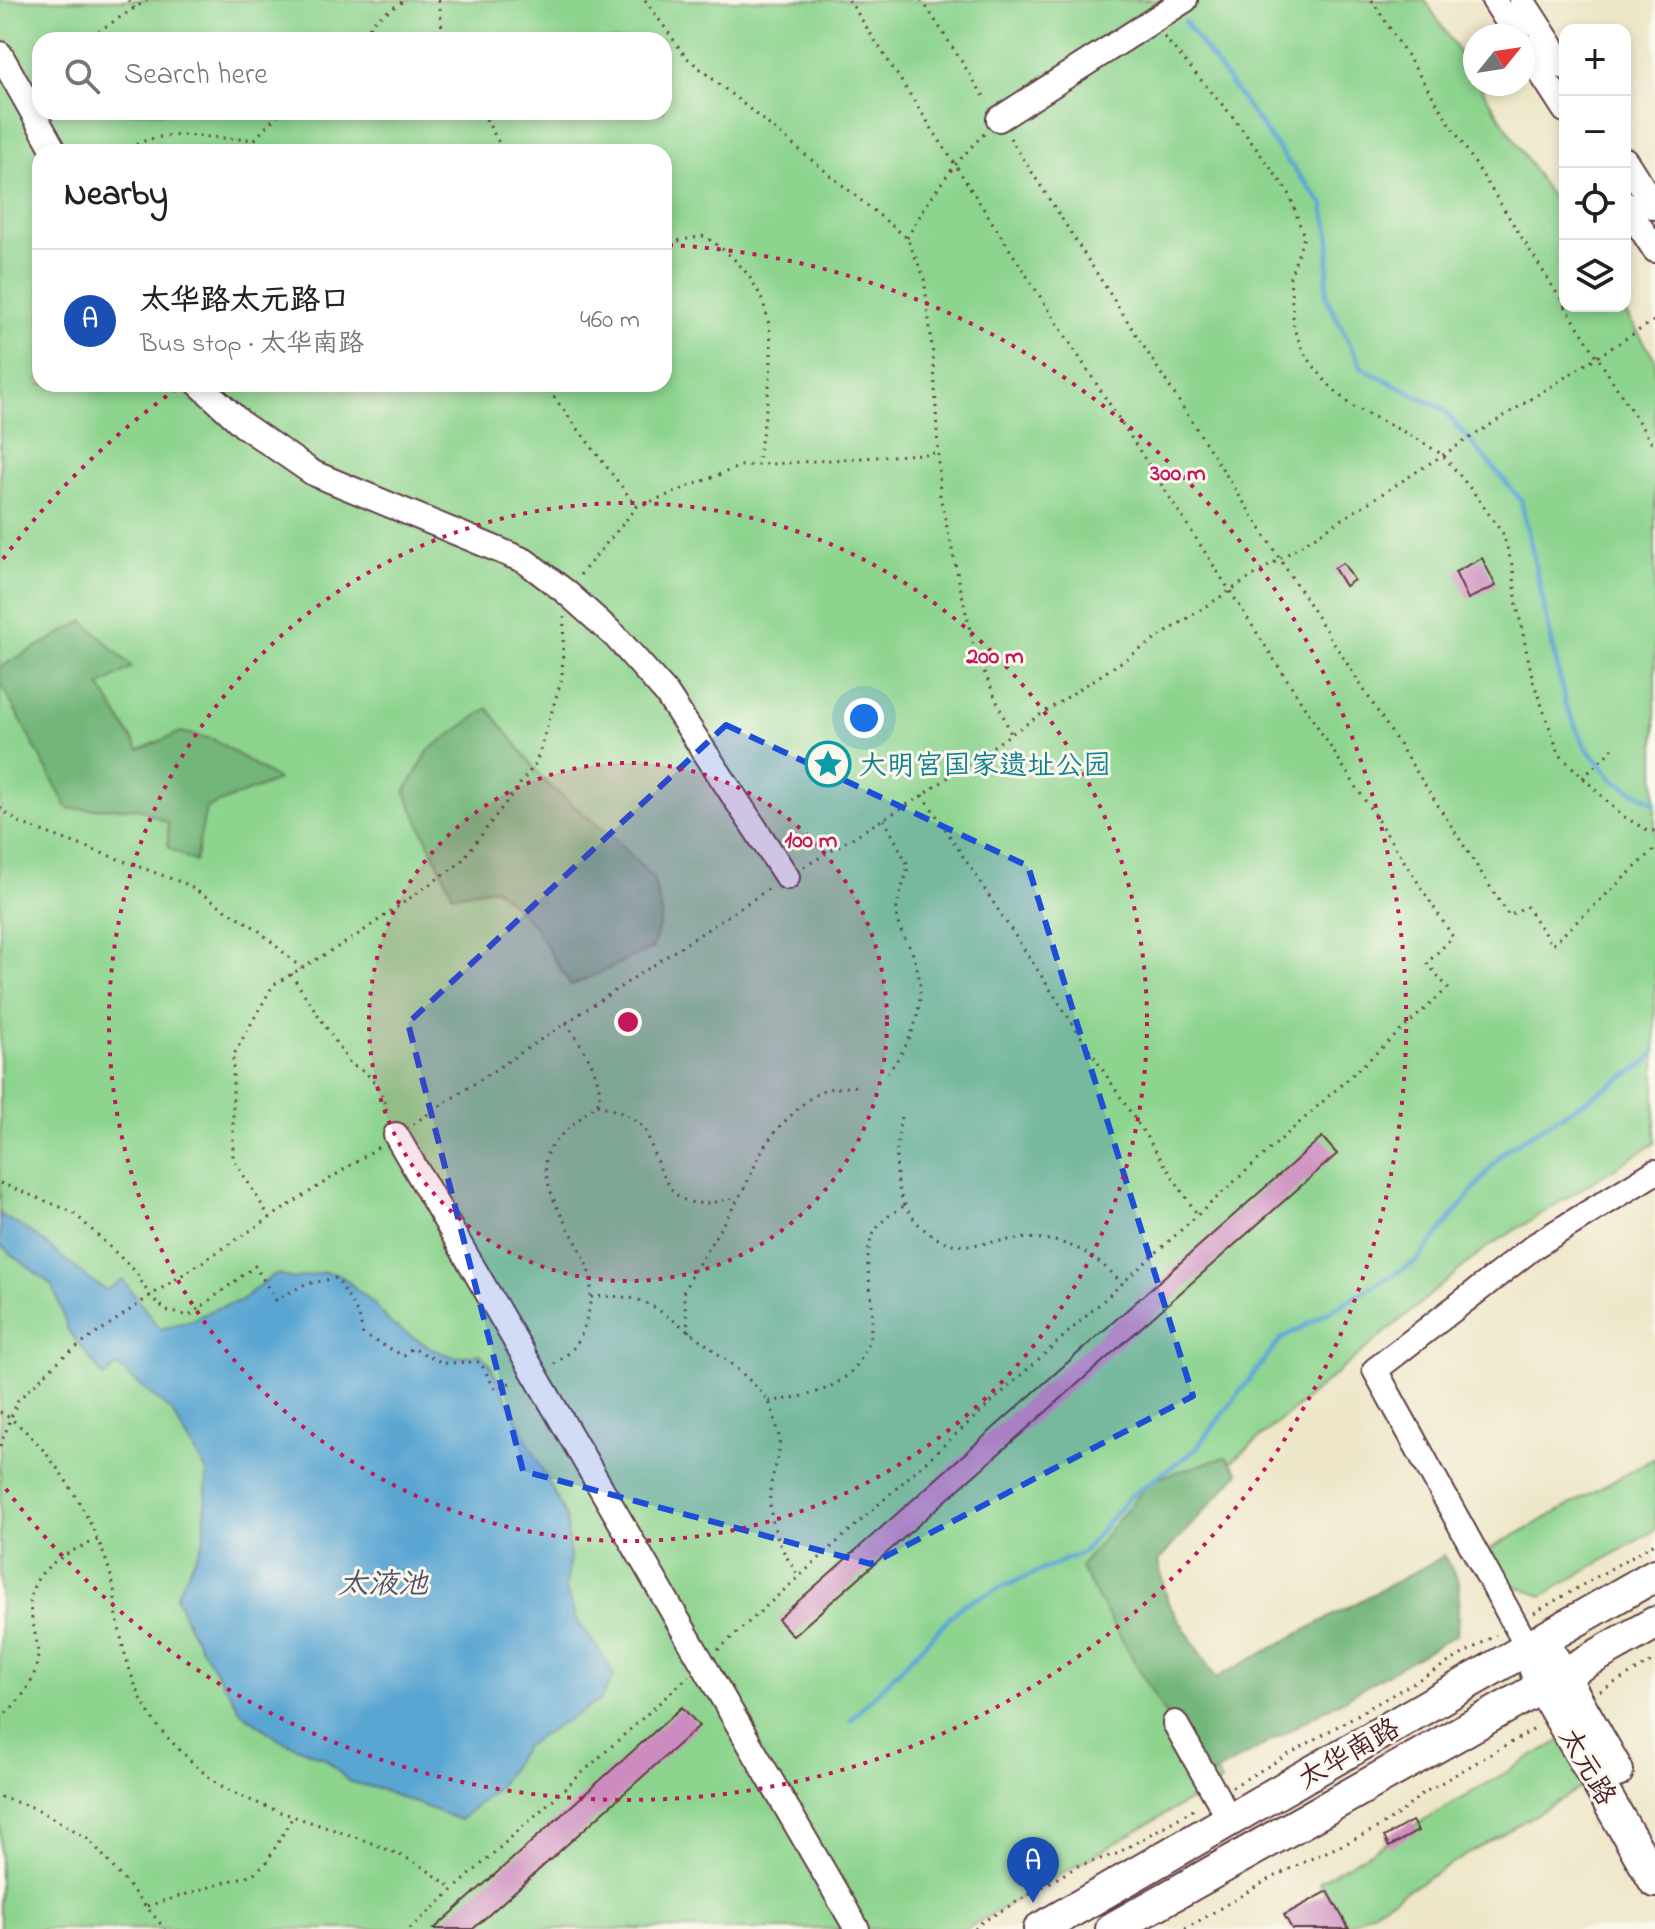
<!DOCTYPE html>
<html lang="en">
<head>
<meta charset="utf-8">
<style>
	:root { --surface:#fff; --page:#f6f6f6; --text:#202124; --muted:#757577; --line:#e0e0e0; --accent:#d93025 }
	body { margin:0; font-family:"Indie Flower","LXGW WenKai TC",sans-serif; background:var(--page); color:var(--text) }
	.controls { position:absolute; right:24px; top:24px; display:grid; overflow:hidden; border-radius:16px; box-shadow:0 4px 12px #0003 }
	.controls button { width:72px; height:72px; display:grid; place-items:center; padding:0; border:0; border-bottom:2px solid var(--line); background:var(--surface); color:var(--text); font:40px sans-serif }
	.compass { position:absolute; left:1463px; top:24px; width:72px; height:72px; border-radius:50%; background:var(--surface); box-shadow:0 4px 12px #0003; rotate:60deg }
	.you { position:absolute; left:864px; top:718px; width:28px; height:28px; margin:-20px; border:6px solid #fff; border-radius:50%; background:#1a73e8; box-shadow:0 0 0 12px #1a73e833 }
	.badge { display:grid; place-items:center; width:52px; height:52px; border-radius:50%; background:var(--accent); color:#fff; font-size:26px; font-weight:700 }
	.pin { position:absolute; translate:-50% -66px; filter:drop-shadow(0 2px 4px #0008) }
	.pin::after { content:''; position:absolute; top:42px; width:28px; height:24px; background:inherit; clip-path:polygon(0 0,100% 0,50% 100%) }
	.list { margin:0; padding:0; list-style:none }
	h2 { display:flex; justify-content:space-between; align-items:center; height:104px; margin:0; padding:0 32px; font-size:34px }
	h2 small { font-size:26px; font-weight:400; color:var(--muted) }
	.list li { display:grid; grid-template-columns:52px 1fr auto; gap:24px; align-items:center; box-sizing:border-box; height:144px; padding:0 32px; border-top:2px solid var(--line) }
	.list b { display:block; font-size:30px; white-space:nowrap }
	.list p { margin:0; font-size:26px; white-space:nowrap; color:var(--muted) }
	.list em { font-size:26px; font-style:normal; color:var(--muted) }
	.icon { flex:none; width:44px; height:44px; fill:none; stroke:currentColor; stroke-width:2; stroke-linecap:round; stroke-linejoin:round }
	.map { position:relative; flex:none; width:1655px; height:1929px; overflow:hidden }
	.search { position:absolute; background:var(--surface); box-shadow:0 4px 12px #0003; left:32px; top:32px; width:640px; height:88px; display:flex; align-items:center; gap:20px; box-sizing:border-box; padding:0 28px; border-radius:24px; color:var(--muted); font-size:30px }
	.panel { position:absolute; background:var(--surface); box-shadow:0 4px 12px #0003; left:32px; top:144px; width:640px; height:248px; border-radius:24px }
	.map>svg:first-child { display:block }
	.green { fill:#8dd48f; stroke:#6c7a5d; stroke-width:2; fill-rule:evenodd }
	.forest { fill:#72b67a; stroke:#5e6a52; stroke-width:2 }
	.water { fill:#5aa6d2; stroke:#52627e; stroke-width:2 }
	.lines { fill:none; stroke-linecap:round; stroke-linejoin:round }
	.stream { stroke:#5aa6d2; stroke-width:5 }
	.building { fill:#cd8cc0 }
	.minor-casing { stroke:#623d43; stroke-width:28 }
	.major-casing { stroke:#623d43; stroke-width:36 }
	.path { stroke:#623d43; stroke-width:3; stroke-dasharray:2 6; stroke-linecap:butt }
	.minor { stroke:#fff; stroke-width:24 }
	.major { stroke:#fff; stroke-width:32 }
	.marked { fill:#1d4ed8; fill-opacity:0.2; stroke:#1d4ed8; stroke-width:6; stroke-dasharray:16 10; stroke-linejoin:round }
	.ring { fill:none; stroke:#c2185b; stroke-width:4; stroke-dasharray:4 8 }
	.labels { text-anchor:middle; stroke-width:6; stroke-linejoin:round; paint-order:stroke }
	.culture-label { font-size:28px; fill:#0d838f; stroke:#fbf7ec; text-anchor:start }
	.street-label { font-size:28px; fill:#4a1f2b; stroke:#fbf7ec }
	.water-label { font-size:30px; font-style:italic; fill:#50556e; stroke:#fbf7ec }
	.centre { fill:#c2185b; stroke:#fbf7ec; stroke-width:4 }
	.ring-label { font-size:24px; text-anchor:middle; font-weight:bold; fill:#c2185b; stroke:#fbf7ec; stroke-width:6; stroke-linejoin:round; paint-order:stroke }
</style>
</head>
<body>
<div class="map">
<svg width="1655" height="1929" viewBox="0 0 1655 1929">
	<rect width="100%" height="100%" fill="#fbf7ec"/>
	<filter id="ink" filterUnits="userSpaceOnUse"><feTurbulence type="fractalNoise" baseFrequency=".0125" numOctaves="2"/><feDisplacementMap in="SourceGraphic" scale="16" xChannelSelector="R" yChannelSelector="G"/><feConvolveMatrix kernelMatrix="1 2 1 2 8 2 1 2 1" color-interpolation-filters="sRGB"/></filter>
	<filter id="wash" filterUnits="userSpaceOnUse"><feTurbulence type="fractalNoise" baseFrequency=".006" numOctaves="4" result="noise"/><feDisplacementMap in="SourceGraphic" scale="32" xChannelSelector="R" yChannelSelector="G"/><feGaussianBlur stdDeviation="1.8" result="paint"/><feColorMatrix in="noise" values="0 0 0 0 0 0 0 0 0 0 0 0 0 0 0 0 0 1.4 0 .05"/><feComposite in="paint" operator="in"/></filter>
	<g filter="url(#wash)">
		<rect width="100%" height="100%" fill="#ede6c8"/>
		<path class="green" d="M0,0H1425L1475,78V84H1479L1565,219V306H1621L1655,359V1143L1486,1248L1106,1567L1221,1782L966,1929H0ZM40,40H664V112H40ZM40,152H664V384H40Z
			M1655,1458V1530L1542,1596L1495,1579L1484,1561L1493,1555L1490,1549Z
			M1561,1740L1587,1784L1345,1927L1319,1882Z"/>
		<path class="forest" d="M84,621L132,667L100,686L139,750L181,732L215,740L278,780L206,808L195,862L168,847V823L139,808L68,809L0,682V667Z
			M488,708L546,783L612,837L653,877L662,914L653,948L571,986L533,924L495,888L453,895L405,792L429,750Z
			M1226,1457L1239,1473L1158,1561L1168,1603L1216,1678L1444,1556L1459,1582L1457,1634L1203,1780L1080,1567L1151,1480Z"/>
		<path class="water" d="M0,1214L35,1235L89,1279L106,1290L123,1280L160,1329L193,1320L214,1309L240,1301L272,1276L279,1274L293,1279L325,1272L340,1275L375,1305L391,1324L437,1351L454,1357L480,1354L489,1363L566,1517L570,1557L566,1588L576,1619L605,1658L614,1676L600,1700L525,1746L499,1786L460,1820L379,1789L348,1781L326,1759L280,1740L242,1713L190,1630L176,1596L204,1540L207,1472L171,1411L117,1366L104,1377L68,1330L53,1286L0,1245Z"/>
		<g class="lines">
			<path class="stream" d="M1185,22L1289,163L1323,204L1330,238L1326,297L1362,368L1443,409L1521,500L1565,703L1585,746L1614,780L1655,803
				M851,1720L962,1605L1083,1552L1128,1498L1195,1450L1280,1340L1417,1261L1504,1151L1646,1063L1655,1051"/>
		</g>
		<g id="blocks">
			<path class="building" d="M1482,558L1496,586L1468,599L1455,572Z
				M1343,563L1354,580L1345,586L1334,568Z
				M1322,1137L1337,1154L793,1636L778,1619Z
				M682,1707L699,1726L473,1929H434Z
				M1412,1821L1418,1831L1389,1847L1384,1837Z
				M1328,1891L1349,1929H1292L1284,1915Z"/>
		</g>
	</g>
	<g filter="url(#ink)">
		<use href="#blocks" fill-opacity="0" stroke="#623d43" stroke-width="2"/>
		<g class="lines">
			<g class="minor-casing">
				<path id="minor" d="M1494,0L1517,36
					M1522,0L1565,67
					M1523,45L1565,110
					M0,54L55,152
					M999,119L1185,0
					M1625,160L1655,207
					M1625,204L1655,250
					M199,384L243,425L313,473L525,561L566,592L615,636L666,693L787,877
					M396,1135L857,1929
					M1528,1648L1375,1370L1536,1245L1655,1172
					M1175,1723L1230,1820"/>
			</g>
			<g class="major-casing">
				<path id="major" d="M1553,1659L1617,1771
					M1536,1670L1543,1688L1655,1881
					M1040,1929L1655,1575
					M1112,1929L1655,1623"/>
			</g>
			<path class="path" d="M129,0L134,9
				M439,0L443,40
				M645,0L686,57L907,238L924,277L934,364L940,496L974,648L1011,734
				M922,0L987,101
				M1372,0L1565,306
				M1164,37L1233,117L1289,193L1304,237L1290,277L1294,329L1304,353L1326,382L1350,405L1414,437L1443,455L1474,493L1503,534L1513,568L1517,606L1533,681L1559,754L1621,815L1647,830L1655,831
				M85,40L147,0
				M359,40L377,18L405,0
				M482,112L504,152
				M1010,138L1509,916L1526,906L1552,945L1655,849
				M122,152C167,123 206,141 255,139L280,112
				M907,238C929,198 952,165 985,133
				M664,247L671,242L704,236C797,294 770,371 758,463
				M1565,306L1655,448
				M544,384L637,507
				M580,575L637,507L741,466L936,453
				M1583,778L1613,748
				M923,795L1197,1214
				M0,808L20,823L186,884L257,929L301,968
				M884,819L908,865C906,881 894,902 897,919C899,931 907,941 912,952C930,997 916,1037 888,1072
				M804,867L923,795L1011,734L1231,590L1655,320
				M291,974L351,1065C375,1074 383,1093 388,1116
				M597,1104C613,1110 634,1115 645,1130C649,1137 651,1146 654,1154C673,1204 686,1211 737,1197
				M901,1117C895,1159 889,1200 925,1230C938,1241 954,1247 970,1245C1002,1242 1030,1233 1062,1243C1086,1249 1105,1266 1122,1283
				M413,1124L770,888
				M0,1183L73,1212L135,1271L150,1296L167,1311L189,1316L255,1266L276,1300L305,1284L337,1278L359,1316L363,1335L404,1356L412,1348L443,1363L480,1362L495,1389L514,1381
				M270,1218L233,1158V1056L273,985L353,938L460,863L536,763L562,678L564,617
				M591,1297C609,1296 629,1295 646,1303C668,1313 759,1382 769,1402C773,1410 776,1423 778,1431C783,1458 772,1468 770,1491C768,1522 781,1552 799,1576
				M689,1332L683,1293L691,1276L743,1191L763,1148L777,1129L806,1101L825,1089L859,1086
				M554,1364C572,1353 580,1342 586,1321C605,1260 566,1240 550,1189C547,1179 544,1168 546,1158C551,1137 585,1117 600,1100C600,1070 583,1048 566,1023
				M769,1401C837,1396 879,1370 871,1295C869,1276 865,1259 871,1240C877,1223 889,1215 904,1206
				M0,1412C49,1439 99,1527 112,1580C116,1594 115,1608 118,1622C125,1662 139,1708 168,1738C185,1755 206,1778 227,1789C288,1821 361,1832 419,1865C431,1872 442,1881 454,1889
				M0,1446L18,1400L63,1357L150,1296L380,1146
				M1534,1613L1655,1543
				M718,1650L1448,988L1427,963L1453,937L849,0
				M1600,1691L1655,1660
				M0,1718C17,1705 34,1684 37,1662C40,1648 33,1628 31,1613C24,1571 67,1552 100,1539
				M1232,1787L1496,1635
				M0,1797L35,1808L89,1839L165,1929
				M147,1906L253,1874L267,1862L292,1818
				M410,1929L689,1676
				M975,1929L982,1922L1078,1866L1116,1854L1198,1807
				M1185,1929C1222,1908 1259,1883 1298,1865C1341,1844 1387,1830 1420,1795L1538,1727"/>
			<use href="#minor" class="minor"/>
			<use href="#major" class="major"/>
		</g>
	</g>
	<path class="marked" d="M726,725L1028,866L1193,1396L871,1564L523,1471L408,1023Z"/>
	<circle cx="628" cy="1022" r="259" fill="#c2185b" fill-opacity=".12"/>
	<g class="ring">
		<circle cx="628" cy="1022" r="259"/>
		<circle cx="628" cy="1022" r="519"/>
		<path d="M3 559A778 778 0 0 1 182 385M669 245A778 778 0 1 1 3 1485"/>
	</g>
	<defs>
		<g id="sight-ring" transform="scale(2.3)"><circle r="9.5" fill="#fbf7ec" stroke="#0f9aa8" stroke-width="1.5"/><path d="M0-6L1.8-2.2L6-1.7L2.9 1.2L3.7 5.4L0 3.3L-3.7 5.4L-2.9 1.2L-6-1.7L-1.8-2.2Z" fill="#0f9aa8"/></g>
	</defs>
	<g fill-rule="evenodd">
		<use href="#sight-ring" x="828" y="764"/>
	</g>
	<g class="labels">
		<g class="culture-label">
			<text x="859" y="774">大明宫国家遗址公园</text>
		</g>
		<g class="street-label">
			<text transform="translate(1348 1752) rotate(-30)" y="10">太华南路</text>
			<text transform="translate(1589 1766) rotate(60)" y="10">太元路</text>
		</g>
		<g class="water-label">
			<text x="383" y="1593">太液池</text>
		</g>
	</g>
	<circle cx="628" cy="1022" r="12" class="centre"/>
	<g class="ring-label">
		<text x="1178" y="480">300 m</text>
		<text x="995" y="663">200 m</text>
		<text x="811" y="847">100 m</text>
	</g>
</svg>
<div class="controls">
<button>+</button>
<button>−</button>
<button><svg class="icon" aria-label="locate" viewBox="0 0 24 24"><circle cx="12" cy="12" r="6"/><path d="M12 2v4M12 18v4M2 12h4M18 12h4"/></svg></button>
<button><svg class="icon" aria-label="layers" viewBox="0 0 24 24"><path d="M12 4l9 5-9 5-9-5zM3 14l9 5 9-5"/></svg></button>
</div>
<svg class="compass" viewBox="-18 -18 36 36"><path d="M0-13l5 13h-10z" fill="#e53935"/><path d="M0 13l5-13h-10z" fill="#757577"/></svg>
<div class="you"></div>
<div class="pin badge" style="left:1033px;top:1903px;background:#1a4fb4">A</div>
<div class="search"><svg class="icon" aria-label="search" viewBox="0 0 24 24"><circle cx="10" cy="10" r="6"/><path d="M15 15l6 6"/></svg>Search here</div>
<section class="panel">
<h2>Nearby<small></small></h2>
<ul class="list">
<li><span class="badge" style="background:#1a4fb4">A</span><div><b>太华路太元路口</b><p>Bus stop · 太华南路</p></div><em>460 m</em></li>
</ul>
</section>
</div>
</body>
</html>
